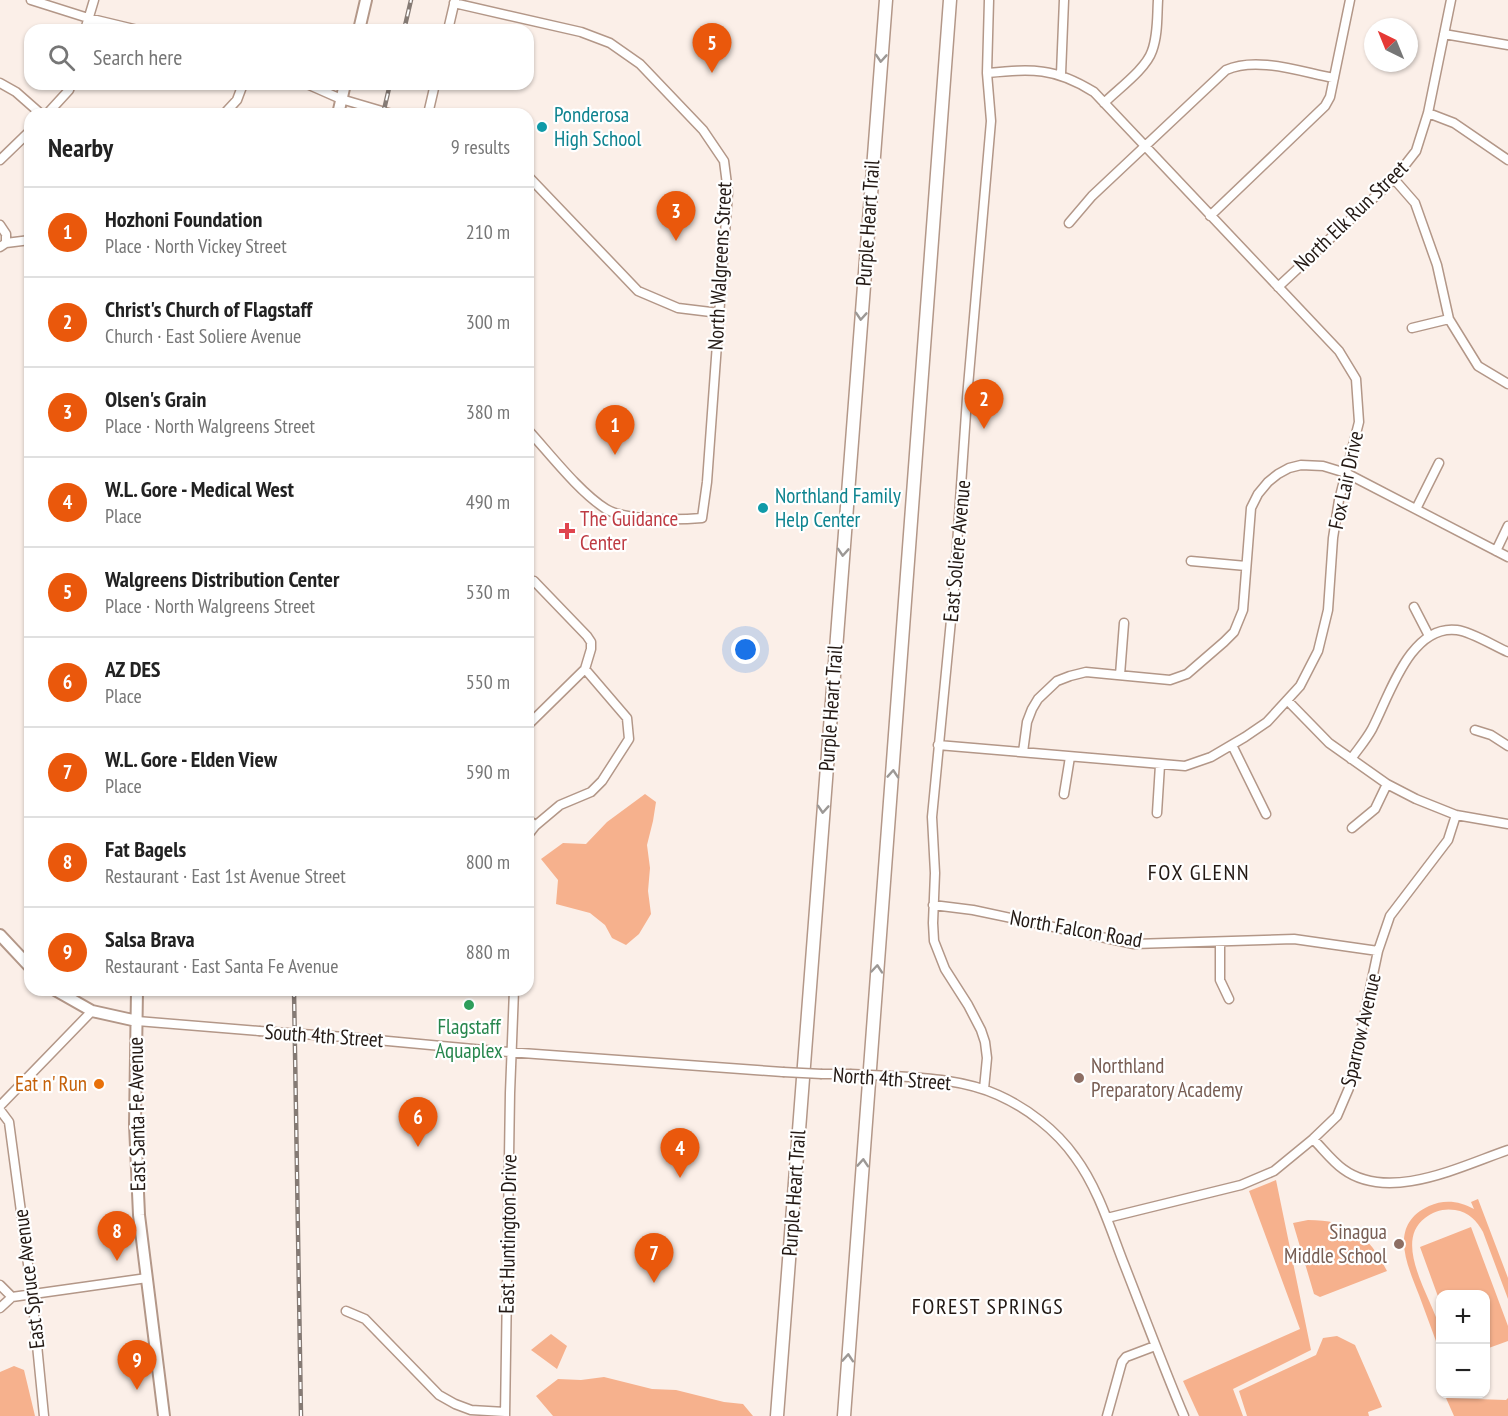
<!DOCTYPE html>
<html lang="en">
<head>
<meta charset="utf-8">
<style>
	:root { --surface:#fff; --page:#f6f6f6; --text:#222; --muted:#767676; --line:#e0e0e0; --accent:#ea580c }
	body { margin:0; font-family:"PT Sans Narrow",sans-serif; background:var(--page); color:var(--text) }
	.controls { position:absolute; right:18px; bottom:18px; display:grid; overflow:hidden; border-radius:12px; box-shadow:0 2px 4px #0004 }
	.controls button { width:54px; height:54px; display:grid; place-items:center; padding:0; border:0; border-bottom:2px solid var(--line); background:var(--surface); color:var(--text); font:30px sans-serif }
	.compass { position:absolute; left:1364px; top:18px; width:54px; height:54px; border-radius:50%; background:var(--surface); box-shadow:0 2px 4px #0004; rotate:317deg }
	.you { position:absolute; left:746px; top:650px; width:21px; height:21px; margin:-15px; border:4px solid #fff; border-radius:50%; background:#1a73e8; box-shadow:0 0 0 9px #1a73e833 }
	.badge { display:grid; place-items:center; width:39px; height:39px; border-radius:50%; background:var(--accent); color:#fff; font-size:20px; font-weight:700 }
	.pin { position:absolute; translate:-50% -50px; filter:drop-shadow(0 2px 3px #0008) }
	.pin::after { content:''; position:absolute; top:32px; width:21px; height:18px; background:inherit; clip-path:polygon(0 0,100% 0,50% 100%) }
	.list { margin:0; padding:0; list-style:none }
	h2 { display:flex; justify-content:space-between; align-items:center; height:78px; margin:0; padding:0 24px; font-size:26px }
	h2 small { font-size:20px; font-weight:400; color:var(--muted) }
	.list li { display:grid; grid-template-columns:39px 1fr auto; gap:18px; align-items:center; box-sizing:border-box; height:90px; padding:0 24px; border-top:2px solid var(--line) }
	.list b { display:block; font-size:22px; white-space:nowrap }
	.list p { margin:0; font-size:20px; white-space:nowrap; color:var(--muted) }
	.list em { font-size:20px; font-style:normal; color:var(--muted) }
	.icon { flex:none; width:33px; height:33px; fill:none; stroke:currentColor; stroke-width:2; stroke-linecap:round; stroke-linejoin:round }
	.map { position:relative; flex:none; width:1508px; height:1416px; overflow:hidden }
	.search { position:absolute; background:var(--surface); box-shadow:0 2px 4px #0004; left:24px; top:24px; width:510px; height:66px; display:flex; align-items:center; gap:15px; box-sizing:border-box; padding:0 21px; border-radius:18px; color:var(--muted); font-size:22px }
	.panel { position:absolute; background:var(--surface); box-shadow:0 2px 4px #0004; left:24px; top:108px; width:510px; height:888px; border-radius:18px }
	.map>svg:first-child { display:block }
	.green { fill:#f6b18d }
	.lines { fill:none; stroke-linecap:round; stroke-linejoin:round }
	.minor-casing { stroke:#b39788; stroke-width:11 }
	.major-casing { stroke:#b39788; stroke-width:14 }
	.highway-casing { stroke:#b39788; stroke-width:15 }
	.minor { stroke:#fff; stroke-width:8 }
	.major { stroke:#fff; stroke-width:10 }
	.highway { stroke:#fff; stroke-width:12 }
	.rail-casing { stroke:#857a74; stroke-width:4.5 }
	.rail { stroke:#fff; stroke-width:2; stroke-dasharray:7; stroke-linecap:butt }
	.minor-bridge-casing { stroke:#b39788; stroke-width:11; stroke-linecap:butt }
	.minor-bridge { stroke:#fff; stroke-width:8 }
	.oneway { stroke:#9c9895 }
	.culture-dot { fill:#0f9aa8; stroke:#fff; stroke-width:2 }
	.health-dot { fill:#e0444e; stroke:#fff; stroke-width:2 }
	.leisure-dot { fill:#2e9e5b; stroke:#fff; stroke-width:2 }
	.education-dot { fill:#8d6e63; stroke:#fff; stroke-width:2 }
	.food-dot { fill:#e8710a; stroke:#fff; stroke-width:2 }
	.labels { text-anchor:middle; stroke-width:4.5; stroke-linejoin:round; paint-order:stroke }
	.culture-label { font-size:21px; fill:#0d838f; stroke:#fff; text-anchor:start }
	.street-label { font-size:21px; fill:#231914; stroke:#fff }
	.health-label { font-size:21px; fill:#be3a42; stroke:#fff; text-anchor:start }
	.leisure-label { font-size:21px; fill:#27864d; stroke:#fff }
	.education-label { font-size:21px; fill:#785e54; stroke:#fff; text-anchor:start }
	.food-label { font-size:21px; fill:#c56008; stroke:#fff; text-anchor:end }
	.neighbourhood-label { font-size:22px; letter-spacing:1.5px; fill:#231914; stroke:#fff }
</style>
</head>
<body>
<div class="map">
<svg width="1508" height="1416" viewBox="0 0 1508 1416">
	<rect width="100%" height="100%" fill="#fbefe8"/>
	<path class="green" d="M645,794L656,802L653,821L647,845L650,868L648,891L651,914L639,934L626,945L612,938L605,925L590,913L556,904L558,880L541,859L563,843L586,844L607,822Z
		M1276,1180L1311,1350L1233,1389L1243,1416H1199L1183,1381L1300,1329L1249,1191Z
		M1478,1199L1508,1278V1299L1483,1232C1477,1221 1469,1212 1455,1210C1445,1208 1433,1211 1425,1218C1392,1243 1432,1298 1440,1329C1442,1336 1441,1344 1440,1352C1433,1333 1426,1314 1419,1295C1407,1264 1388,1225 1429,1206C1444,1199 1460,1201 1474,1209L1471,1202Z
		M1308,1220C1349,1220 1369,1235 1387,1271L1320,1297L1314,1294L1293,1223Z
		M1471,1227L1508,1326V1341L1486,1349V1294H1440V1302L1420,1247Z
		M551,1334L567,1346L557,1369L531,1350Z
		M1337,1336L1355,1345L1382,1407L1368,1412L1369,1416H1247L1239,1391L1316,1355L1323,1338Z
		M14,1366L24,1370L35,1416H0V1372Z
		M604,1377L652,1389L676,1390L724,1402L743,1404L753,1416H553L536,1396L558,1379L581,1380Z
		M1446,1398L1506,1400L1508,1398V1416H1454Z"/>
	<g class="lines">
		<g class="minor-casing">
			<path id="minor" d="M31,0L88,18L138,30
				M454,3L581,32L610,43L640,64L703,130L724,161L728,192L707,482L702,518C679,520 626,521 606,509C579,492 550,454 528,430
				M85,30L94,0
				M448,30L455,0
				M1444,34L1508,45
				M1061,74L1064,0
				M0,83L16,92L41,114
				M307,84L341,99L392,114
				M1104,103C1118,89 1146,69 1152,51C1158,35 1157,17 1158,0
				M1428,113L1454,123L1508,160
				M47,114L69,90L71,84
				M224,114L237,100L243,84
				M428,114L435,84
				M0,160L30,131
				M528,176L638,291L678,308L719,313
				M1394,179L1415,203L1437,265L1449,319L1478,366L1508,384
				M1210,216L1325,106L1330,97L1350,0
				M1069,223L1092,196L1226,70C1257,56 1301,72 1334,78
				M0,225L6,234V243
				M0,247L6,243L30,240
				M1278,287L1394,179L1416,151L1428,113L1451,0
				M1412,328L1449,319
				M1416,509L1439,463
				M1496,551L1508,526
				M1191,561L1246,566
				M1414,607L1429,636
				M1120,675L1124,623
				M1287,700L1329,743L1387,784L1416,799L1456,815L1508,824
				M528,725L585,669L591,649V642L587,636L534,581
				M1475,730L1491,735L1508,746
				M938,745L1185,766L1211,757L1245,737L1267,722L1300,686L1318,651L1328,610L1333,538L1339,500L1359,422L1356,379L1339,351L1094,92C1054,67 1032,69 987,73
				M1232,745L1266,814
				M1023,752L1027,722L1032,709L1038,699L1057,681L1070,676L1086,672L1170,680L1187,674L1224,642L1234,632L1243,610L1251,508L1258,494L1268,482L1278,474L1289,468L1301,465L1323,466L1346,473L1508,557
				M1351,759C1358,749 1366,740 1372,729C1389,697 1410,624 1457,630C1472,632 1494,646 1508,652
				M1064,794L1070,757
				M1157,813L1160,765
				M528,819L535,826
				M1352,828L1375,809L1387,784
				M528,835L535,826L560,805L591,792L602,781L629,739L627,718L585,669
				M933,905L973,910L1134,944L1294,939L1378,951
				M1220,942V980L1229,999
				M137,1021L259,1031
				M345,1037L495,1051L783,1072
				M822,1074H850
				M891,1076C926,1078 965,1080 998,1095C1027,1108 1056,1130 1075,1157C1098,1188 1110,1228 1124,1264C1144,1315 1163,1366 1184,1416
				M984,1089L987,1058L985,1042L981,1030L968,1005L945,969L934,941L933,923L935,873L932,817L954,589L967,398L991,121L987,73L989,0
				M0,1106L92,1011
				M0,1110L9,1122L32,1294L44,1416
				M1313,1139C1323,1149 1332,1161 1343,1169C1389,1203 1461,1166 1508,1150
				M1107,1218L1241,1185L1274,1171L1313,1139L1337,1116L1349,1088L1378,951L1390,916L1448,840L1456,815
				M0,1285L12,1297
				M12,1297L147,1278
				M0,1308L12,1297
				M346,1311L365,1319L439,1395L455,1404L471,1410L505,1412
				M505,1416L510,1093L514,990
				M1107,1416L1122,1362L1126,1357L1155,1346"/>
		</g>
		<g class="major-casing">
			<path id="major" d="M359,30L366,0
				M338,114L345,84
				M0,935L30,967
				M55,990L92,1011L137,1021
				M137,990L135,1124L139,1215L164,1416"/>
		</g>
		<g class="highway-casing">
			<path id="highway" d="M777,1416L886,0
				M844,1416L950,0"/>
		</g>
		<use href="#minor" class="minor"/>
		<use href="#major" class="major"/>
		<use href="#highway" class="highway"/>
		<g class="rail-casing">
			<path id="rail" d="M404,30L411,0
				M383,114L390,84
				M294,990L301,1416"/>
		</g>
		<use href="#rail" class="rail"/>
		<g class="minor-bridge-casing">
			<path id="minor-bridge" d="M259,1031L345,1037
				M783,1072L822,1074
				M850,1074L891,1076"/>
		</g>
		<use href="#minor-bridge" class="minor-bridge"/>
	</g>
	<defs><path id="oneway-chevron" d="M-2-3.5L2.5 0L-2 3.5" fill="none" stroke-width="1.6" stroke-linecap="round" stroke-linejoin="round" transform="scale(1.5)"/></defs>
	<g class="oneway">
		<use href="#oneway-chevron" transform="translate(881 58) rotate(94)"/>
		<use href="#oneway-chevron" transform="translate(861 316) rotate(94)"/>
		<use href="#oneway-chevron" transform="translate(843 552) rotate(94)"/>
		<use href="#oneway-chevron" transform="translate(893 774) rotate(-86)"/>
		<use href="#oneway-chevron" transform="translate(823 809) rotate(94)"/>
		<use href="#oneway-chevron" transform="translate(877 969) rotate(-85)"/>
		<use href="#oneway-chevron" transform="translate(863 1163) rotate(-86)"/>
		<use href="#oneway-chevron" transform="translate(848 1358) rotate(-86)"/>
	</g>
	<g class="culture-dot">
		<circle cx="542" cy="127" r="6"/>
		<circle cx="763" cy="508" r="6"/>
	</g>
	<path class="health-dot" d="M564 522h6v6h6v6h-6v6h-6v-6h-6v-6h6z"/>
	<circle class="leisure-dot" cx="469" cy="1005" r="6"/>
	<g class="education-dot">
		<circle cx="1079" cy="1078" r="6"/>
		<circle cx="1399" cy="1244" r="6"/>
	</g>
	<circle class="food-dot" cx="99" cy="1084" r="6"/>
	<g class="labels">
		<g class="culture-label">
			<text x="554" y="122">Ponderosa<tspan x="554" dy="24">High School</tspan></text>
			<text x="775" y="503">Northland Family<tspan x="775" dy="24">Help Center</tspan></text>
		</g>
		<g class="street-label">
			<text transform="translate(1351 216) rotate(-44)" y="7">North Elk Run Street</text>
			<text transform="translate(868 223) rotate(-86)" y="7">Purple Heart Trail</text>
			<text transform="translate(720 266) rotate(-87)" y="7">North Walgreens Street</text>
			<text transform="translate(1346 480) rotate(-78)" y="7">Fox Lair Drive</text>
			<text transform="translate(957 551) rotate(-85)" y="7">East Soliere Avenue</text>
			<text transform="translate(831 708) rotate(-86)" y="7">Purple Heart Trail</text>
			<text transform="translate(1076 929) rotate(10)" y="7">North Falcon Road</text>
			<text transform="translate(1361 1030) rotate(-77)" y="7">Sparrow Avenue</text>
			<text transform="translate(324 1036) rotate(4)" y="7">South 4th Street</text>
			<text transform="translate(892 1079) rotate(4)" y="7">North 4th Street</text>
			<text transform="translate(137 1114) rotate(-91)" y="7">East Santa Fe Avenue</text>
			<text transform="translate(794 1193) rotate(-86)" y="7">Purple Heart Trail</text>
			<text transform="translate(508 1234) rotate(-89)" y="7">East Huntington Drive</text>
			<text transform="translate(29 1279) rotate(-97)" y="7">East Spruce Avenue</text>
		</g>
		<g class="health-label">
			<text x="580" y="526">The Guidance<tspan x="580" dy="24">Center</tspan></text>
		</g>
		<g class="leisure-label">
			<text x="469" y="1034">Flagstaff<tspan x="469" dy="24">Aquaplex</tspan></text>
		</g>
		<g class="education-label">
			<text x="1091" y="1073">Northland<tspan x="1091" dy="24">Preparatory Academy</tspan></text>
			<text x="1387" y="1239" text-anchor="end">Sinagua<tspan x="1387" dy="24">Middle School</tspan></text>
		</g>
		<g class="food-label">
			<text x="87" y="1091">Eat n' Run</text>
		</g>
		<g class="neighbourhood-label">
			<text x="1199" y="880">FOX GLENN</text>
			<text x="988" y="1314">FOREST SPRINGS</text>
		</g>
	</g>
</svg>
<div class="controls">
<button>+</button>
<button>−</button>
</div>
<svg class="compass" viewBox="-18 -18 36 36"><path d="M0-13l5 13h-10z" fill="#e53935"/><path d="M0 13l5-13h-10z" fill="#767676"/></svg>
<div class="you"></div>
<div class="pin badge" style="left:615px;top:455px">1</div>
<div class="pin badge" style="left:984px;top:429px">2</div>
<div class="pin badge" style="left:676px;top:241px">3</div>
<div class="pin badge" style="left:680px;top:1178px">4</div>
<div class="pin badge" style="left:712px;top:73px">5</div>
<div class="pin badge" style="left:418px;top:1147px">6</div>
<div class="pin badge" style="left:654px;top:1283px">7</div>
<div class="pin badge" style="left:117px;top:1261px">8</div>
<div class="pin badge" style="left:137px;top:1390px">9</div>
<div class="search"><svg class="icon" aria-label="search" viewBox="0 0 24 24"><circle cx="10" cy="10" r="6"/><path d="M15 15l6 6"/></svg>Search here</div>
<section class="panel">
<h2>Nearby<small>9 results</small></h2>
<ul class="list">
<li><span class="badge">1</span><div><b>Hozhoni Foundation</b><p>Place · North Vickey Street</p></div><em>210 m</em></li>
<li><span class="badge">2</span><div><b>Christ's Church of Flagstaff</b><p>Church · East Soliere Avenue</p></div><em>300 m</em></li>
<li><span class="badge">3</span><div><b>Olsen's Grain</b><p>Place · North Walgreens Street</p></div><em>380 m</em></li>
<li><span class="badge">4</span><div><b>W.L. Gore - Medical West</b><p>Place</p></div><em>490 m</em></li>
<li><span class="badge">5</span><div><b>Walgreens Distribution Center</b><p>Place · North Walgreens Street</p></div><em>530 m</em></li>
<li><span class="badge">6</span><div><b>AZ DES</b><p>Place</p></div><em>550 m</em></li>
<li><span class="badge">7</span><div><b>W.L. Gore - Elden View</b><p>Place</p></div><em>590 m</em></li>
<li><span class="badge">8</span><div><b>Fat Bagels</b><p>Restaurant · East 1st Avenue Street</p></div><em>800 m</em></li>
<li><span class="badge">9</span><div><b>Salsa Brava</b><p>Restaurant · East Santa Fe Avenue</p></div><em>880 m</em></li>
</ul>
</section>
</div>
</body>
</html>
